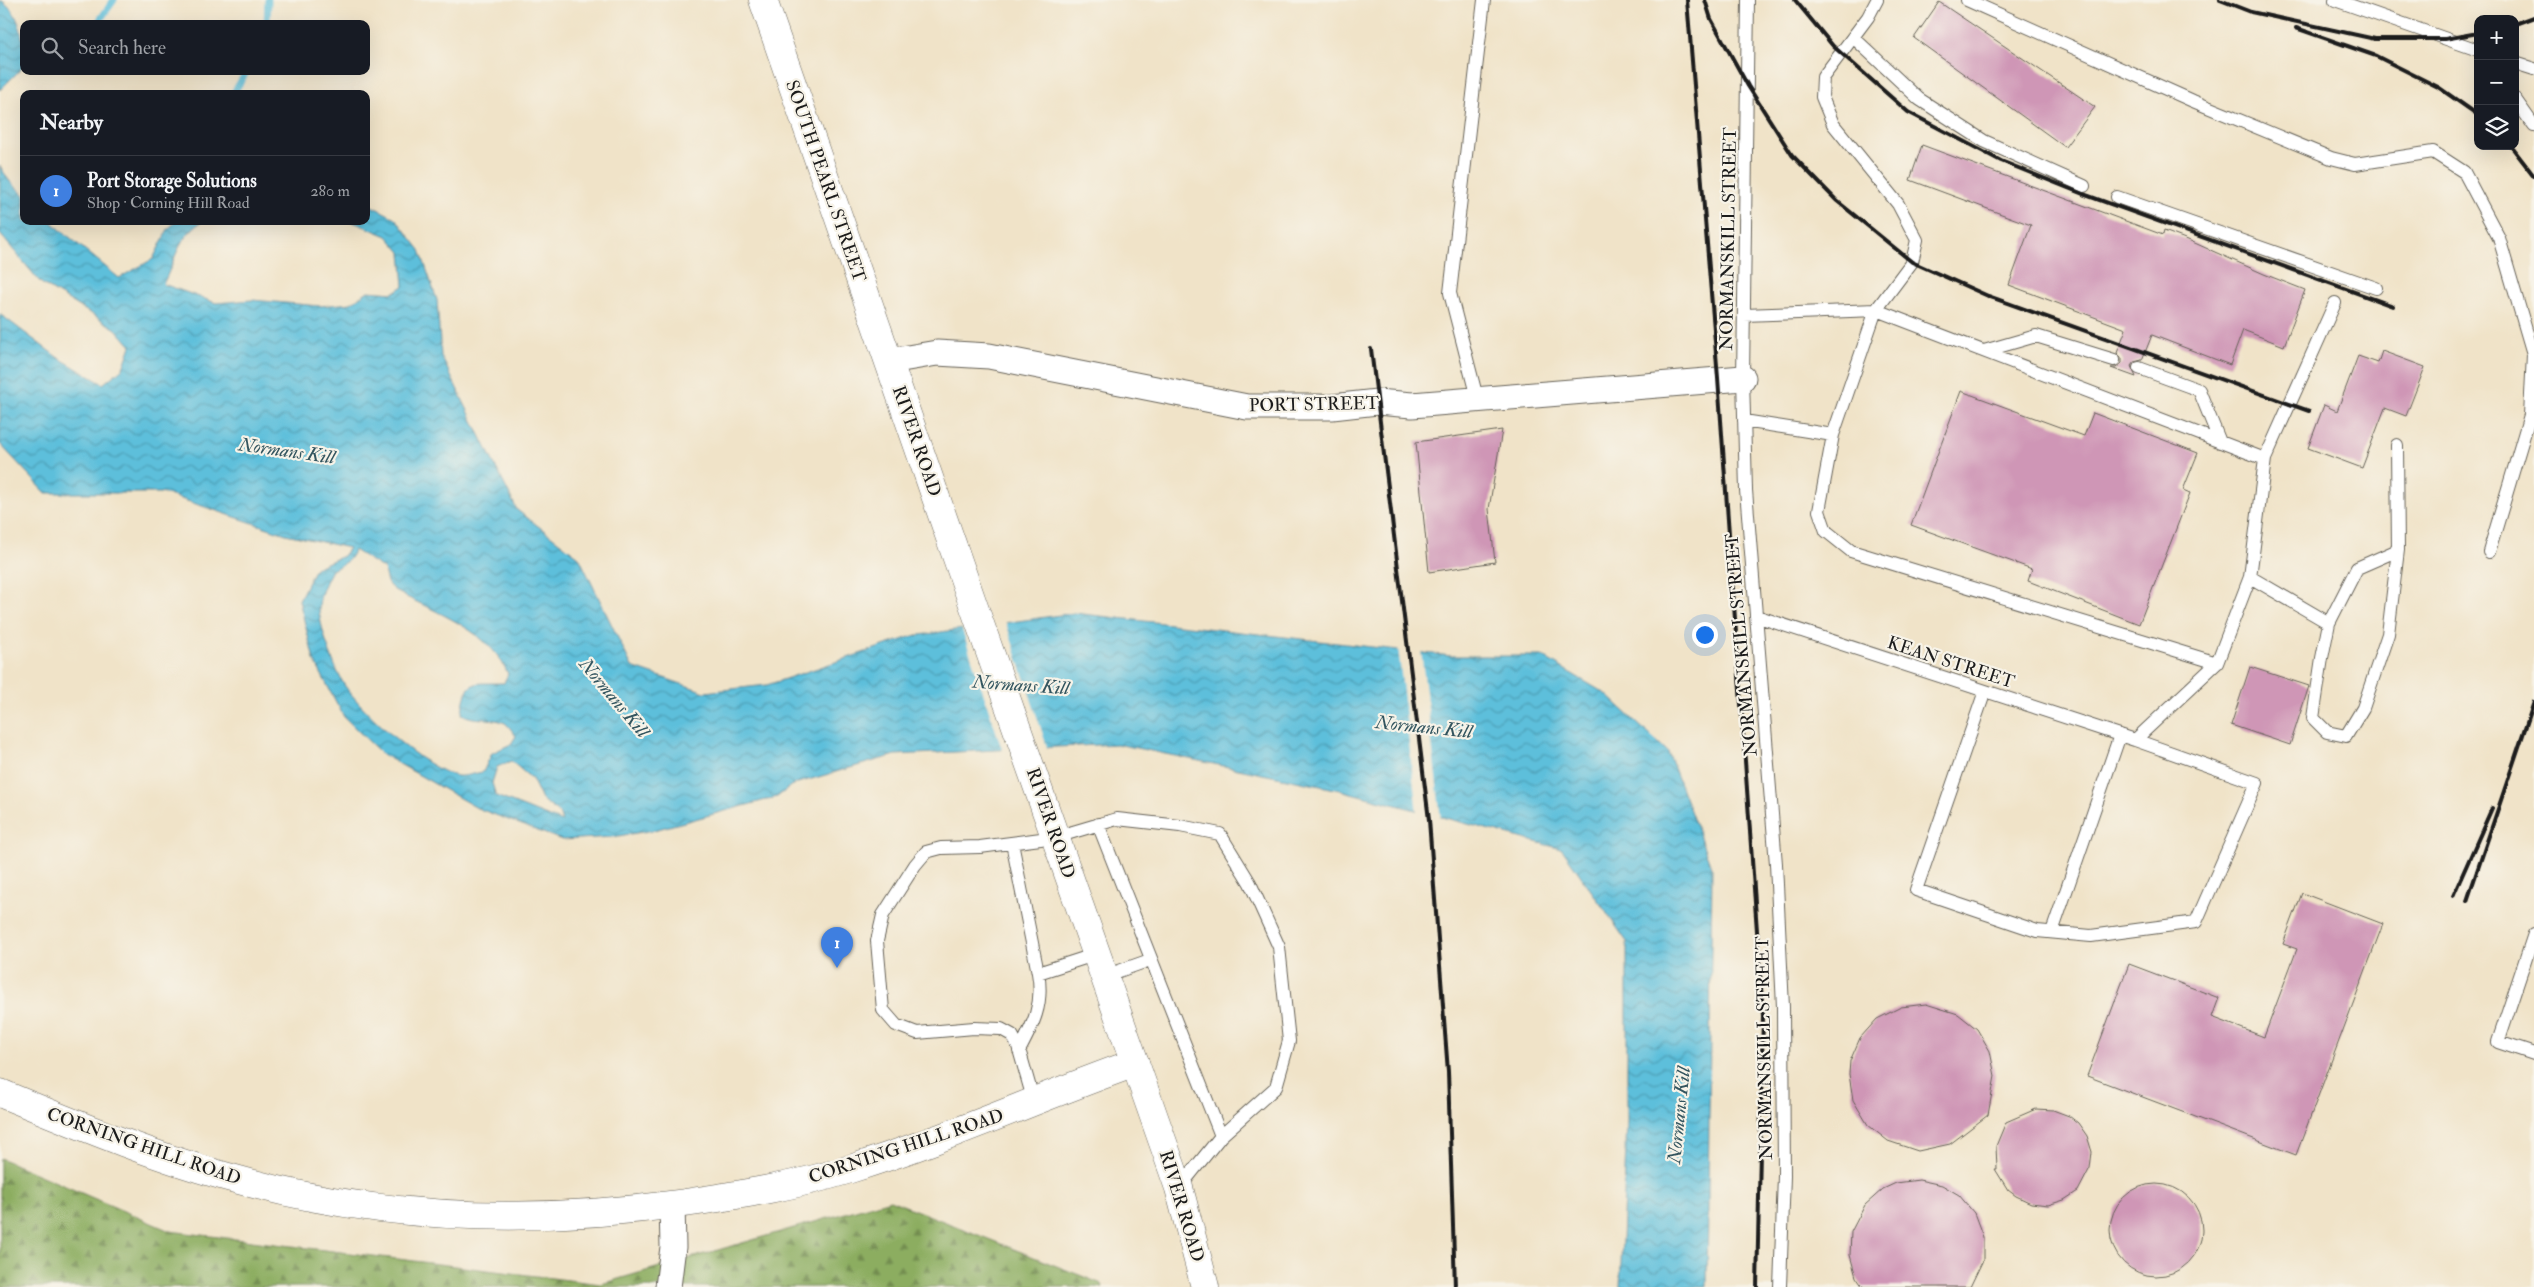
<!DOCTYPE html>
<html lang="en">
<head>
<meta charset="utf-8">
<style>
	:root { --surface:#171b24; --page:#242831; --text:#f1f3f6; --muted:#9ea1a6; --line:#363941; --accent:#c8321e }
	body { margin:0; font-family:"IM FELL Double Pica",serif; background:var(--page); color:var(--text) }
	.controls { position:absolute; right:15px; top:15px; display:grid; overflow:hidden; border-radius:10px; box-shadow:0 5px 20px #0002 }
	.controls button { width:45px; height:45px; display:grid; place-items:center; padding:0; border:0; border-bottom:1px solid var(--line); background:var(--surface); color:var(--text); font:25px sans-serif }
	.you { position:absolute; left:1704px; top:634px; width:18px; height:18px; margin:-12px; border:4px solid #fff; border-radius:50%; background:#1a73e8; box-shadow:0 0 0 8px #1a73e833 }
	.badge { display:grid; place-items:center; width:32px; height:32px; border-radius:50%; background:var(--accent); color:#fff; font-size:16px; font-weight:700 }
	.pin { position:absolute; translate:-50% -41px; filter:drop-shadow(0 1px 2px #0008) }
	.pin::after { content:''; position:absolute; top:26px; width:18px; height:15px; background:inherit; clip-path:polygon(0 0,100% 0,50% 100%) }
	.list { margin:0; padding:0; list-style:none }
	h2 { display:flex; justify-content:space-between; align-items:center; height:65px; margin:0; padding:0 20px; font-size:21px }
	h2 small { font-size:16px; font-weight:400; color:var(--muted) }
	.list li { display:grid; grid-template-columns:32px 1fr auto; gap:15px; align-items:center; box-sizing:border-box; height:70px; padding:0 20px; border-top:1px solid var(--line) }
	.list b { display:block; font-size:19px; white-space:nowrap }
	.list p { margin:0; font-size:16px; white-space:nowrap; color:var(--muted) }
	.list em { font-size:16px; font-style:normal; color:var(--muted) }
	.icon { flex:none; width:28px; height:28px; fill:none; stroke:currentColor; stroke-width:2; stroke-linecap:round; stroke-linejoin:round }
	.map { position:relative; flex:none; width:2534px; height:1287px; overflow:hidden }
	.search { position:absolute; background:var(--surface); box-shadow:0 5px 20px #0002; left:20px; top:20px; width:350px; height:55px; display:flex; align-items:center; gap:12px; box-sizing:border-box; padding:0 18px; border-radius:10px; color:var(--muted); font-size:19px }
	.panel { position:absolute; background:var(--surface); box-shadow:0 5px 20px #0002; left:20px; top:90px; width:350px; height:135px; border-radius:10px }
	.map>svg:first-child { display:block }
	.forest { fill:url(#forest-firs); stroke:#54643e }
	.water { fill:url(#water-waves); stroke:#3c6e7c; fill-rule:evenodd }
	.pier { fill:#f0e3c8 }
	.lines { fill:none; stroke-linecap:round; stroke-linejoin:round }
	.stream { stroke:#5dbfdb; stroke-width:7 }
	.building { fill:#cf96b6 }
	.service-casing { stroke:#666258; stroke-width:14 }
	.minor-casing { stroke:#666258; stroke-width:27 }
	.secondary-casing { stroke:#666258; stroke-width:29 }
	.primary-casing { stroke:#666258; stroke-width:29 }
	.service { stroke:#fff; stroke-width:12 }
	.minor { stroke:#fff; stroke-width:25 }
	.secondary { stroke:#fff; stroke-width:28 }
	.primary { stroke:#fff; stroke-width:28 }
	.rail { stroke:#1c1c1c; stroke-width:4 }
	.labels { text-anchor:middle; stroke-width:4.5; stroke-linejoin:round; paint-order:stroke }
	.street-label { font-size:18px; fill:#1c1c1c; stroke:#f7f3e8 }
	.water-label { font-size:19px; font-style:italic; fill:#33555f; stroke:#f7f3e8 }
</style>
</head>
<body>
<div class="map">
<svg width="2534" height="1287" viewBox="0 0 2534 1287">
	<defs>
		<pattern id="forest-firs" width="22" height="20" patternUnits="userSpaceOnUse" patternTransform="scale(1.25)"><rect width="22" height="20" fill="#8cad61"/><path d="M5 1l3.5 6h-7zM16 11l3.5 6h-7z" fill="#728c4f"/></pattern>
		<pattern id="water-waves" width="16" height="10" patternUnits="userSpaceOnUse" patternTransform="scale(1.25)"><rect width="16" height="10" fill="#5dbfdb"/><path d="M0 5q4-4 8 0t8 0" fill="none" stroke="#4c9ab1"/></pattern>
	</defs>
	<rect width="100%" height="100%" fill="#f7f3e8"/>
	<filter id="ink" filterUnits="userSpaceOnUse"><feTurbulence type="fractalNoise" baseFrequency=".02" numOctaves="2"/><feDisplacementMap in="SourceGraphic" scale="10" xChannelSelector="R" yChannelSelector="G"/><feConvolveMatrix kernelMatrix="1 2 1 2 8 2 1 2 1" color-interpolation-filters="sRGB"/></filter>
	<filter id="wash" filterUnits="userSpaceOnUse"><feTurbulence type="fractalNoise" baseFrequency=".0096" numOctaves="4" result="noise"/><feDisplacementMap in="SourceGraphic" scale="20" xChannelSelector="R" yChannelSelector="G"/><feGaussianBlur stdDeviation="1.12" result="paint"/><feColorMatrix in="noise" values="0 0 0 0 0 0 0 0 0 0 0 0 0 0 0 0 0 1.4 0 .05"/><feComposite in="paint" operator="in"/></filter>
	<g filter="url(#wash)">
		<rect width="100%" height="100%" fill="#f0e3c8"/>
		<path class="forest" d="M0,1158L170,1231L601,1284L890,1200L1102,1284L1103,1287H0Z"/>
		<path class="water" d="M0,0C22,11 24,44 24,66L0,90Z
			M0,166L8,179L24,195V221H50L119,278L153,259L168,229L177,221H203C177,237 176,260 163,284L216,303L252,300L320,306L351,303L368,291L393,293L404,286L401,252L387,236L351,221H366V203L395,218L420,250L437,300L441,356L517,510L579,557L632,667L705,692L767,685L913,636L1074,613L1451,656H1542L1606,694L1668,752L1712,869L1707,1287H1620L1627,1123V942L1562,849L1340,790L1117,744L895,755L794,784L777,797L654,830L612,837L562,840L477,808L382,754L344,717L314,660L299,600L315,568L343,556L349,548L286,534L163,493H46L0,444V314L57,357L103,384L123,368L131,346L116,329L41,283L0,234ZM354,550L384,569C385,574 386,581 388,584C394,592 409,598 417,602C452,619 493,637 508,674L504,683C474,684 466,677 462,714C475,722 491,716 505,723C509,726 513,732 516,736L511,744L492,753L483,772C475,773 464,777 457,776C425,770 363,712 345,686C335,671 318,623 319,606C320,593 326,581 332,570C341,565 351,561 354,550ZM511,761L532,779L542,800L559,813L562,822L496,796L492,783L497,767Z"/>
		<path class="pier" d="M1005,620L1048,750L1003,752L961,626Z
			M1398,647L1421,650L1441,820L1417,813Z"/>
		<g class="lines">
			<path class="stream" d="M97,24L114,0
				M267,24L268,0
				M233,94L247,71"/>
		</g>
		<g id="blocks">
			<path class="building" d="M1939,2L2095,107L2065,147L1914,38Z
				M1922,145L2163,235L2164,231L2188,240L2264,274L2305,290L2284,346L2243,330L2230,365L2152,335L2142,360L2134,362L2131,366L2136,377L2111,368H2116L2122,363V358L2117,353L2126,329L2009,285L2031,225L1910,180Z
				M2382,351L2425,367L2406,416L2385,408L2362,468L2308,448L2324,405L2337,411L2358,356L2378,363Z
				M1961,391L2084,436L2093,413L2198,453L2183,490L2190,493L2139,624L2028,581L2032,569L1911,525Z
				M1502,430L1489,509L1495,562L1429,572L1416,442Z
				M2250,667L2309,686L2290,745L2231,725Z
				M2302,893L2383,924L2296,1155L2087,1076L2129,964L2219,998L2212,1017L2264,1037L2297,949L2283,944Z
				M1926,1004L1958,1014L1977,1029L1990,1051L1995,1076L1988,1115L1950,1144L1918,1151L1888,1141L1868,1125L1853,1100L1849,1074L1850,1061L1860,1038L1877,1019L1901,1007Z
				M2036,1109L2053,1110L2069,1116L2078,1123L2087,1136L2092,1152L2090,1168L2078,1191L2064,1200L2048,1205L2031,1203L2016,1196L2008,1190L1995,1169H1997L1996,1146L2006,1122Z
				M1919,1180L1942,1185L1959,1195L1974,1213L1983,1237V1260L1970,1287H1863L1856,1277L1850,1255L1851,1232L1865,1205L1883,1189L1896,1183Z
				M2110 1230a46 46 0 1 1 92 0a46 46 0 1 1-92 0Z"/>
		</g>
	</g>
	<g filter="url(#ink)">
		<use href="#blocks" fill-opacity="0" stroke="#666258" stroke-width="1"/>
		<g class="lines">
			<g class="service-casing">
				<path id="service" d="M1748,0L1743,378L1746,490L1776,864L1783,1007L1784,1176L1780,1287
					M1877,0L1868,17L1823,77L1822,97L1833,124L1898,204L1917,240L1912,262L1876,310L2265,459L2250,577L2217,663
					M1967,0L2193,101L2331,158L2355,164L2433,152L2464,172L2499,238L2533,354L2530,415L2489,552
					M2335,0L2478,50
					M1853,37L1919,99L1984,141L2084,186
					M2515,63L2534,69
					M2515,99L2534,126
					M2117,197L2376,288
					M1744,315L1876,310L1833,435
					M1984,351L2036,336L2114,360
					M2139,368L2199,390L2220,442
					M1477,398L1450,293L1484,0
					M1744,421L1833,435L1819,511L1826,531L1851,551L2217,663L2135,740
					M2265,459L2335,303
					M2250,577L2329,623L2357,568L2398,550L2397,445
					M1756,616L2135,740L2257,783L2196,922L2091,936L2037,931L1916,890L1985,691
					M2329,623L2322,658L2313,718L2327,732L2346,736L2363,708L2388,634L2398,550
					M1098,824L1221,1136
					M1012,843L1038,973L1097,954
					M2052,932L2120,735
					M2534,934L2498,1042L2534,1054
					M1105,976L1150,960
					M1019,1051C1033,1025 1044,1004 1038,973
					M1034,1102L1018,1046L1012,1035L1001,1029L974,1028L917,1033L896,1025L883,1010L877,941L883,915L915,865L926,852L941,848L980,847L1056,837L1117,819L1180,826L1220,834L1250,883L1279,947L1289,1041L1276,1087L1221,1136L1179,1188"/>
			</g>
			<g class="minor-casing">
				<path id="minor" d="M890,361L937,353L989,356L1247,407H1332L1377,402L1412,405L1743,378
					M668,1287L673,1247L672,1205"/>
			</g>
			<g class="secondary-casing">
				<path id="secondary" d="M1135,1063L1179,1188L1205,1287"/>
			</g>
			<g class="primary-casing">
				<path id="primary" d="M0,1093C78,1125 157,1158 239,1180C386,1221 535,1224 685,1203C739,1195 795,1186 847,1170C945,1140 1039,1097 1135,1063L974,607L763,0"/>
			</g>
			<use href="#service" class="service"/>
			<use href="#minor" class="minor"/>
			<use href="#secondary" class="secondary"/>
			<use href="#primary" class="primary"/>
			<path class="rail" d="M1687,0L1718,378L1763,1016L1757,1287
				M1705,0L1711,19L1748,86L1792,155L1837,201L1912,262L1988,296L2309,411
				M1795,0L1833,46L1908,112L2001,161L2083,194L2393,306
				M2220,0L2251,12L2375,39H2445L2478,33
				M2515,24L2534,17
				M2296,28L2376,56L2438,87L2478,115
				M2511,146L2534,176
				M1371,349L1429,820L1448,1072L1455,1287
				M2453,896L2492,808
				M2467,901L2534,702"/>
		</g>
	</g>
	<g class="labels">
		<g class="street-label">
			<text transform="translate(826 181) rotate(71)" y="6">SOUTH PEARL STREET</text>
			<text transform="translate(1728 239) rotate(-89)" y="6">NORMANSKILL STREET</text>
			<text transform="translate(1314 404) rotate(-1)" y="6">PORT STREET</text>
			<text transform="translate(917 441) rotate(71)" y="6">RIVER ROAD</text>
			<text transform="translate(1741 645) rotate(-95)" y="6">NORMANSKILL STREET</text>
			<text transform="translate(1951 662) rotate(18)" y="6">KEAN STREET</text>
			<text transform="translate(1051 823) rotate(71)" y="6">RIVER ROAD</text>
			<text transform="translate(1764 1048) rotate(-91)" y="6">NORMANSKILL STREET</text>
			<text transform="translate(144 1146) rotate(19)" y="6">CORNING HILL ROAD</text>
			<text transform="translate(906 1146) rotate(-18)" y="6">CORNING HILL ROAD</text>
			<text transform="translate(1182 1206) rotate(73)" y="6">RIVER ROAD</text>
		</g>
		<g class="water-label">
			<text transform="translate(287 450) rotate(8)" y="7">Normans Kill</text>
			<text transform="translate(1021 684) rotate(4)" y="7">Normans Kill</text>
			<text transform="translate(615 697) rotate(50)" y="7">Normans Kill</text>
			<text transform="translate(1424 726) rotate(6)" y="7">Normans Kill</text>
			<text transform="translate(1678 1115) rotate(-84)" y="7">Normans Kill</text>
		</g>
	</g>
</svg>
<div class="controls">
<button>+</button>
<button>−</button>
<button><svg class="icon" aria-label="layers" viewBox="0 0 24 24"><path d="M12 4l9 5-9 5-9-5zM3 14l9 5 9-5"/></svg></button>
</div>
<div class="you"></div>
<div class="pin badge" style="left:837px;top:968px;background:#3f7fe0">1</div>
<div class="search"><svg class="icon" aria-label="search" viewBox="0 0 24 24"><circle cx="10" cy="10" r="6"/><path d="M15 15l6 6"/></svg>Search here</div>
<section class="panel">
<h2>Nearby<small></small></h2>
<ul class="list">
<li><span class="badge" style="background:#3f7fe0">1</span><div><b>Port Storage Solutions</b><p>Shop · Corning Hill Road</p></div><em>280 m</em></li>
</ul>
</section>
</div>
</body>
</html>
